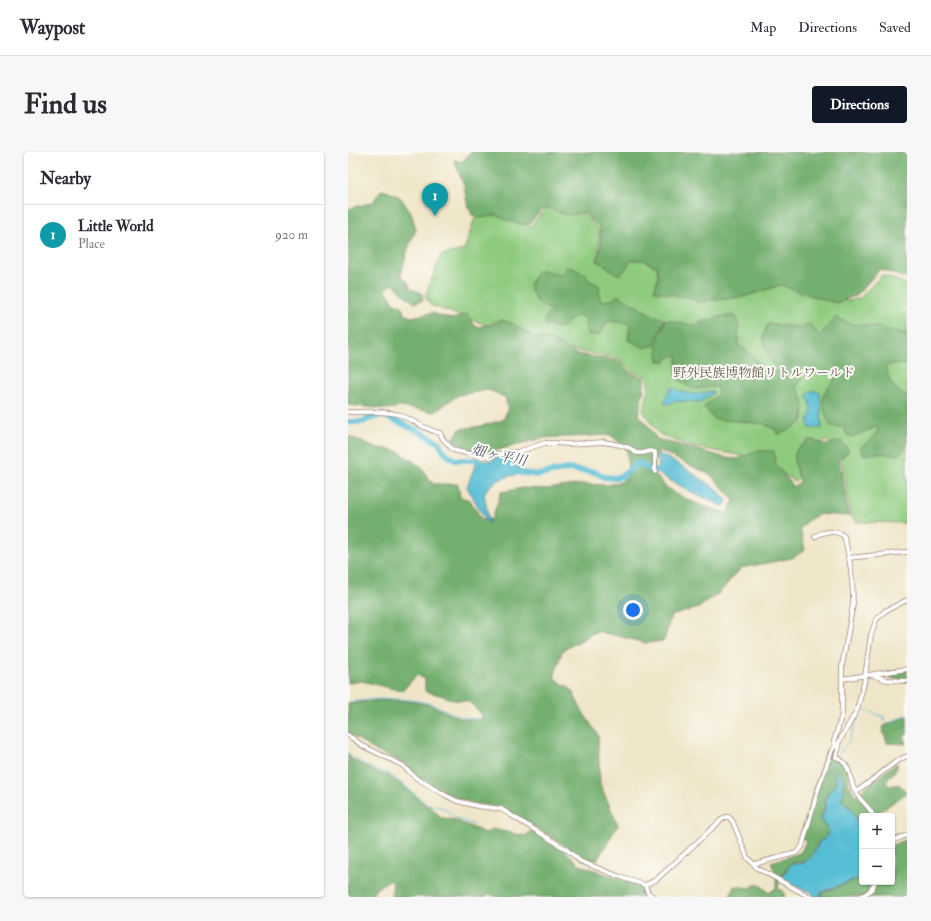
<!DOCTYPE html>
<html lang="en">
<head>
<meta charset="utf-8">
<style>
	:root { --surface:#fff; --page:#f7f7f7; --text:#2b2b33; --muted:#7c7c81; --line:#e1e1e2; --accent:#111827 }
	body { margin:0; font-family:"IM FELL Double Pica","Noto Serif JP",serif; background:var(--page); color:var(--text) }
	.controls { position:absolute; right:12px; bottom:12px; display:grid; overflow:hidden; border-radius:4px; box-shadow:0 1px 3px #0004 }
	.controls button { width:36px; height:36px; display:grid; place-items:center; padding:0; border:0; border-bottom:1px solid var(--line); background:var(--surface); color:var(--text); font:20px sans-serif }
	.you { position:absolute; left:285px; top:458px; width:14px; height:14px; margin:-10px; border:3px solid #fff; border-radius:50%; background:#1a73e8; box-shadow:0 0 0 6px #1a73e833 }
	.badge { display:grid; place-items:center; width:26px; height:26px; border-radius:50%; background:var(--accent); color:#fff; font-size:13px; font-weight:700 }
	.pin { position:absolute; translate:-50% -33px; filter:drop-shadow(0 1px 2px #0008) }
	.pin::after { content:''; position:absolute; top:21px; width:14px; height:12px; background:inherit; clip-path:polygon(0 0,100% 0,50% 100%) }
	.list { margin:0; padding:0; list-style:none }
	h2 { display:flex; justify-content:space-between; align-items:center; height:52px; margin:0; padding:0 16px; font-size:17px }
	h2 small { font-size:13px; font-weight:400; color:var(--muted) }
	.list li { display:grid; grid-template-columns:26px 1fr auto; gap:12px; align-items:center; box-sizing:border-box; height:60px; padding:0 16px; border-top:1px solid var(--line) }
	.list b { display:block; font-size:15px; white-space:nowrap }
	.list p { margin:0; font-size:13px; white-space:nowrap; color:var(--muted) }
	.list em { font-size:13px; font-style:normal; color:var(--muted) }
	.map { position:relative; flex:none; width:559px; height:745px; overflow:hidden; border-radius:4px }
	header { display:flex; align-items:center; gap:24px; box-sizing:border-box; height:56px; padding:0 20px; background:var(--surface); border-bottom:1px solid var(--line) }
	header strong { font-size:19px }
	nav { display:flex; gap:22px; margin-inline-start:auto; font-size:14px }
	.intro { display:flex; align-items:center; justify-content:space-between; box-sizing:border-box; height:96px; padding:0 24px }
	h1 { margin:0; font-size:28px }
	.button { padding:10px 18px; border-radius:4px; background:var(--accent); color:#fff; font-size:14px; font-weight:700 }
	main { display:flex; gap:24px; padding:0 24px }
	aside { flex:1; background:var(--surface); border-radius:4px; box-shadow:0 1px 3px #0004 }
	.map>svg:first-child { display:block }
	.green { fill:#8fcb7f; stroke:#6c7555 }
	.forest { fill:#73af6e; stroke:#5e674c; fill-rule:evenodd }
	.water { fill:#56bed4; stroke:#506e80 }
	.lines { fill:none; stroke-linecap:round; stroke-linejoin:round }
	.stream { stroke:#56bed4; stroke-width:1 }
	.river { stroke:#56bed4; stroke-width:6 }
	.street-casing { stroke:#9c827a; stroke-width:5.5 }
	.street { stroke:#fff; stroke-width:4 }
	.labels { text-anchor:middle; stroke-width:4; stroke-linejoin:round; paint-order:stroke }
	.park-label { font-size:13px; fill:#625b48; stroke:#fdfcf7 }
	.water-label { font-size:14px; font-style:italic; fill:#4e5766; stroke:#fdfcf7 }
</style>
</head>
<body>
<header>
<strong>Waypost</strong>
<nav><a>Map</a><a>Directions</a><a>Saved</a></nav>
</header>
<div class="intro"><h1>Find us</h1><a class="button">Directions</a></div>
<main>
<aside>
<h2>Nearby<small></small></h2>
<ul class="list">
<li><span class="badge" style="background:#0f9aa8">1</span><div><b>Little World</b><p>Place</p></div><em>920 m</em></li>
</ul>
</aside>
<div class="map">
<svg width="559" height="745" viewBox="0 0 559 745">
	<rect width="100%" height="100%" fill="#fdfcf7"/>
	<filter id="ink" filterUnits="userSpaceOnUse"><feTurbulence type="fractalNoise" baseFrequency=".025" numOctaves="2"/><feDisplacementMap in="SourceGraphic" scale="8" xChannelSelector="R" yChannelSelector="G"/><feConvolveMatrix kernelMatrix="1 2 1 2 8 2 1 2 1" color-interpolation-filters="sRGB"/></filter>
	<filter id="wash" filterUnits="userSpaceOnUse"><feTurbulence type="fractalNoise" baseFrequency=".012" numOctaves="4" result="noise"/><feDisplacementMap in="SourceGraphic" scale="16" xChannelSelector="R" yChannelSelector="G"/><feGaussianBlur stdDeviation="0.9" result="paint"/><feColorMatrix in="noise" values="0 0 0 0 0 0 0 0 0 0 0 0 0 0 0 0 0 1.4 0 .05"/><feComposite in="paint" operator="in"/></filter>
	<g filter="url(#wash)">
		<rect width="100%" height="100%" fill="#efe5c8"/>
		<path class="green" d="M202,50L229,56L251,78V100L275,116L283,101L435,127L476,144L500,149L512,146L534,123L559,132V371L508,370L503,364L492,298L479,289L455,298L454,325L447,330L417,308L341,294L311,282L295,259L301,236L298,225L284,220L272,207L214,196L144,175L82,153L77,144L93,103L116,98L130,57L183,74Z"/>
		<path class="forest" d="M123,0H559V127L532,117L509,143L488,151L457,142L433,133L395,145L350,150L342,146L306,139L310,126L309,115L295,108H283L277,118L271,123L249,109L253,94L252,77L236,61L217,63L201,56L193,58L182,71L171,72L161,69L148,63L133,66L124,63L119,51L116,34L106,8L114,10Z
			M33,38L41,40L52,45L63,61L68,77L59,99L53,123L59,129L63,137L74,141L75,148L67,151L55,142L46,132L43,133L38,138L46,151L54,154L56,162L63,165L84,161L104,167L119,162L128,175L142,173L152,168L164,171L185,184L203,188L229,202L272,209L283,222L296,226V237L290,264L295,267L309,287L379,306L389,307L409,299H426L427,312L446,335L452,330L446,308L448,298L462,287L478,293L493,289L501,299L491,307L501,364L472,362L460,368L452,377L457,398L444,406L393,416L371,441L350,456L323,464L316,489L298,491L249,479L214,499L206,526L223,537L234,559L250,583L252,632L270,673L249,708H235L218,694L154,655L129,652L107,646L70,625L55,611L28,599L0,581V552C26,548 51,546 78,552C99,557 109,572 134,567V563L120,549L106,548L92,543L77,539V527L69,523L54,539L14,529L0,531V285L1,284L25,295L50,299L73,315L85,332H110L112,345L122,348L134,368L144,367L153,340L175,336L198,337L235,332L260,333L273,330L280,324L279,298L263,283L194,286L139,301L118,298L105,288L112,277L133,274L155,268L160,257L157,245L141,238L110,243L87,260L53,255L38,257L0,253V57L25,50ZM310,298L363,323L386,348L379,361C359,356 336,348 319,336C312,331 311,324 304,321Z
			M220,114L238,122L240,128L251,133L252,149L264,148L269,143L303,162L317,168L307,189V193L297,196L280,188L282,172L262,169L258,171L254,181L249,183H241L238,177L239,168L231,163L225,166L214,175H206L197,173C195,165 199,162 205,158C187,153 188,149 181,133L191,117L211,123Z
			M374,164H387L391,174L390,193L404,203L421,224L430,217L420,205L415,186L420,171L444,175L462,172L471,184L488,165L503,172L520,173L559,182V212H543L537,215C541,229 545,235 556,243L559,242V295L551,303L531,301L516,303L512,296L526,285L530,278L528,275L504,285L498,282L496,275H488L482,273C477,263 472,250 477,240C480,235 484,231 487,227L482,221L470,222L457,214L454,217V229L448,235C457,246 457,257 454,270C446,275 438,280 429,283L428,278L417,272L366,267L356,255L370,242L369,235L344,237L329,226V203L319,206L318,210L310,209L309,190L318,168L344,173Z
			M559,518V530L535,524L534,522Z
			M559,564V582L555,585L559,592L539,591L534,575Z
			M478,598L499,616L501,632L507,644L549,611V616L538,630L542,634L551,632L559,641L525,664H514V679L512,671L505,662L502,655L498,654L494,647L496,639L495,636C497,629 494,622 488,618L487,621L489,629L487,634L478,643L476,658L473,664V668L481,679L478,686L471,689L464,704L456,710H449L443,711L432,726L430,738H435L437,745H382L386,734L402,736L410,731L421,741L428,736V723L423,710L449,702L453,700L458,689L452,685Z
			M0,602L3,607L30,621L40,623L69,644L76,652L84,656L94,666L107,668L137,681L145,677L177,684L183,678L215,697L232,713L295,735L298,745H149L141,742L137,745H43L45,731L41,728L28,737L23,745H0Z
			M559,687V745H472L474,741L514,725V730H544V693Z"/>
		<path class="water" d="M325,236C338,243 350,243 365,239L364,242L352,250L327,249L320,252L316,251L322,237Z
			M464,239H468L472,241L474,276H462L460,269C465,260 464,253 459,243Z
			M310,301L337,316L371,339L379,349L376,355L342,339L311,322Z
			M151,304L168,308L174,322C157,324 147,327 136,341L141,370L140,372L119,335L129,308L143,309Z
			M488,619C494,623 497,629 494,636L496,639L493,647L498,654L502,655C509,667 514,676 514,690L511,691L514,696V725L473,740L472,745H468L463,742L464,740L461,738L459,740L433,726L443,712L456,711L464,704L472,689L478,686L481,679L474,668V664L477,658L479,643L487,634L489,630L487,621Z"/>
		<g class="lines">
			<path class="stream" d="M499,12L511,23L515,29
				M0,551C22,546 58,545 80,551C96,555 115,571 132,566
				M518,558L536,565L537,570
				M539,572L559,563
				M0,600L5,606L27,618L37,620L45,624L77,651L95,656L102,661L107,666L126,673
				M491,602L501,589L520,541L522,526
				M489,607L486,614L489,620"/>
			<path class="river" d="M0,270H14L22,266L35,263L70,279L90,290L97,301L107,308H129L136,311
				M166,320L190,323L219,317L247,320L256,325L267,326L274,324L290,311L303,318L317,319"/>
		</g>
	</g>
	<g filter="url(#ink)">
		<g class="lines">
			<g class="street-casing">
				<path id="street" d="M0,260C17,261 36,258 52,263C66,268 77,278 92,281L95,287L105,298L134,305L148,302L169,300L197,291H206L221,292L256,290L272,293L282,296L288,301H295L302,299L307,300V320
					M467,385C473,379 489,378 496,384C502,405 505,430 505,452L494,514V562L486,589L488,594
					M500,406L559,400
					M524,523L539,528L559,529
					M494,527L559,517
					M0,583L15,594L54,613L68,626L97,643L109,649L129,654L153,657L218,697L232,709L275,726L297,733L308,728L372,669L377,665H381L385,670L399,705L409,716L462,745
					M490,592L491,595L488,605C505,613 500,627 508,641C513,650 522,654 525,664
					M508,640L549,609L559,604
					M544,689L559,683
					M406,712L448,701L454,695L469,641L484,598L491,590L509,558L516,531L523,483L528,468L537,459L559,448
					M297,733L300,741L306,745
					M510,745C519,742 524,739 527,730"/>
			</g>
			<use href="#street" class="street"/>
		</g>
	</g>
	<g class="labels">
		<g class="park-label">
			<text x="416" y="225">野外民族博物館リトルワールド</text>
		</g>
		<g class="water-label">
			<text transform="translate(151 303) rotate(12)" y="5">畑ヶ平川</text>
		</g>
	</g>
</svg>
<div class="controls">
<button>+</button>
<button>−</button>
</div>
<div class="you"></div>
<div class="pin badge" style="left:87px;top:64px;background:#0f9aa8">1</div>
</div>
</main>
</body>
</html>
